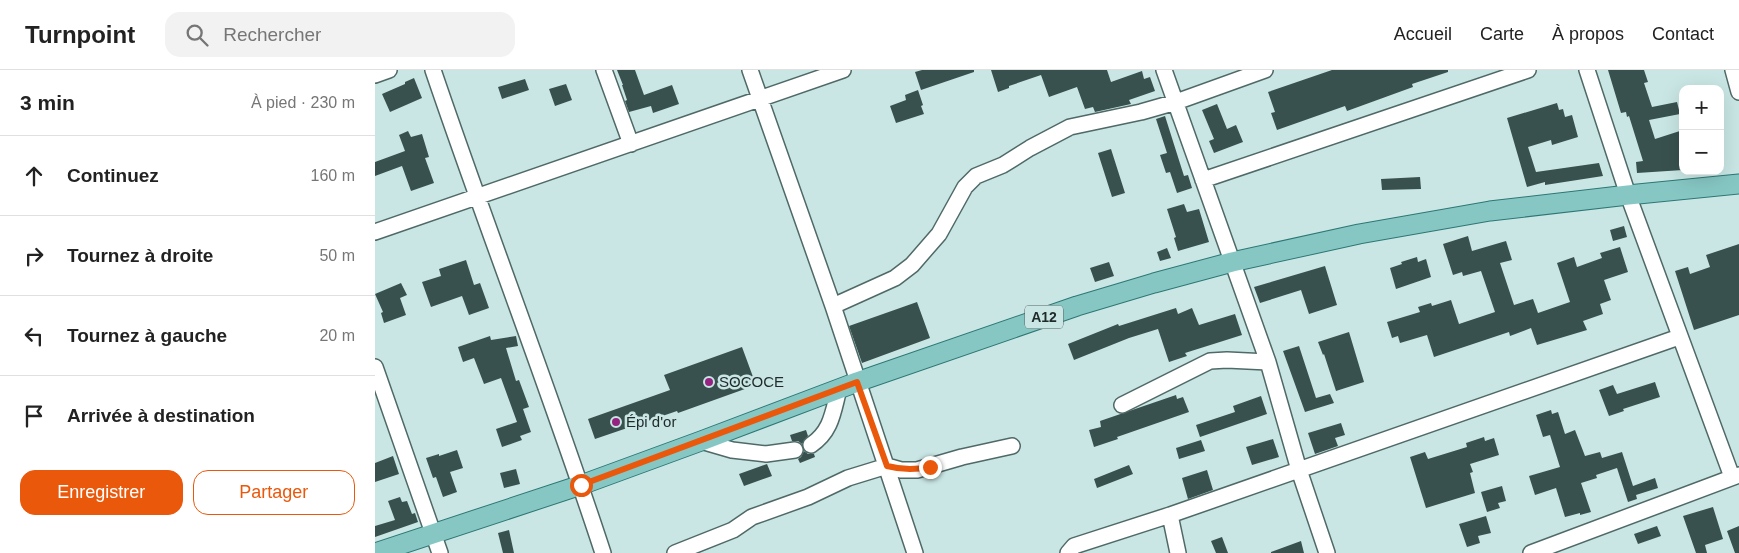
<!DOCTYPE html>
<html lang="fr">
<head>
<meta charset="utf-8">
<style>
	:root { --surface:#fff; --page:#f2f2f2; --text:#222; --muted:#767676; --line:#e0e0e0; --accent:#ea580c }
	body { margin:0; font-family:Arial,sans-serif; background:var(--page); color:var(--text) }
	.controls { position:absolute; right:15px; top:15px; display:grid; overflow:hidden; border-radius:10px; box-shadow:0 5px 20px #0002 }
	.controls button { width:45px; height:45px; display:grid; place-items:center; padding:0; border:0; border-bottom:1px solid var(--line); background:var(--surface); color:var(--text); font:25px sans-serif }
	.stop { position:absolute; width:15px; height:15px; margin:-11px; border:4px solid #ea580c; border-radius:50%; background:#fff }
	.stop.end { background:#ea580c; border-color:#fff; box-shadow:0 1px 5px #0008 }
	.list { margin:0; padding:0; list-style:none }
	h2 { display:flex; justify-content:space-between; align-items:center; height:65px; margin:0; padding:0 20px; font-size:21px }
	h2 small { font-size:16px; font-weight:400; color:var(--muted) }
	.list li { display:grid; grid-template-columns:32px 1fr auto; gap:15px; align-items:center; box-sizing:border-box; height:80px; padding:0 20px; border-top:1px solid var(--line) }
	.list b { display:block; font-size:19px; white-space:nowrap }
	.list em { font-size:16px; font-style:normal; color:var(--muted) }
	.actions { display:flex; gap:10px; padding:15px 20px }
	.actions a { flex:1; padding:11px 0; border:1px solid var(--accent); border-radius:15px; text-align:center; font-size:18px; color:var(--accent) }
	.actions .main { background:var(--accent); color:#fff }
	.icon { flex:none; width:28px; height:28px; fill:none; stroke:currentColor; stroke-width:2; stroke-linecap:round; stroke-linejoin:round }
	.map { position:relative; flex:none; width:1364px; height:483px; overflow:hidden }
	header { display:flex; align-items:center; gap:30px; box-sizing:border-box; height:70px; padding:0 25px; background:var(--surface); border-bottom:1px solid var(--line) }
	header strong { font-size:24px }
	nav { display:flex; gap:28px; margin-inline-start:auto; font-size:18px }
	.search { width:350px; height:45px; background:var(--page); display:flex; align-items:center; gap:12px; box-sizing:border-box; padding:0 18px; border-radius:15px; color:var(--muted); font-size:19px }
	main { display:flex }
	aside { flex:1; background:var(--surface) }
	.map>svg:first-child { display:block }
	.building { fill:#38514f }
	.lines { fill:none; stroke-linecap:round; stroke-linejoin:round }
	.minor-casing { stroke:#4f6967; stroke-width:18 }
	.major-casing { stroke:#2d7774; stroke-width:21 }
	.minor { stroke:#fff; stroke-width:15 }
	.major { stroke:#86c7c4; stroke-width:19 }
	.route { stroke:#ea580c; stroke-width:6 }
	.poi-dot { fill:#952382; stroke:#c9e6e4; stroke-width:2 }
	.labels { text-anchor:middle; stroke-width:5; stroke-linejoin:round; paint-order:stroke }
	.shield { fill:#c9e6e4; stroke:#526262; stroke-width:1 }
	.shield-label { font-size:14px; font-weight:bold; fill:#1f2a2a }
	.poi-label { font-size:15px; fill:#1f2a2a; stroke:#c9e6e4; text-anchor:start }
</style>
</head>
<body>
<header>
<strong>Turnpoint</strong>
<div class="search"><svg class="icon" aria-label="search" viewBox="0 0 24 24"><circle cx="10" cy="10" r="6"/><path d="M15 15l6 6"/></svg>Rechercher</div>
<nav><a>Accueil</a><a>Carte</a><a>À propos</a><a>Contact</a></nav>
</header>
<main>
<aside>
<h2>3 min<small>À pied · 230 m</small></h2>
<ul class="list">
<li><svg class="icon" aria-label="ahead" viewBox="0 0 24 24"><path d="M12 20V5M6 11l6-6 6 6"/></svg><div><b>Continuez</b></div><em>160 m</em></li>
<li><svg class="icon" aria-label="right" viewBox="0 0 24 24"><path d="M7 20v-9h11M14 6l5 5-5 5"/></svg><div><b>Tournez à droite</b></div><em>50 m</em></li>
<li><svg class="icon" aria-label="left" viewBox="0 0 24 24"><path d="M17 20v-9H6M10 6l-5 5 5 5"/></svg><div><b>Tournez à gauche</b></div><em>20 m</em></li>
<li><svg class="icon" aria-label="arrive" viewBox="0 0 24 24"><path d="M6 21V4h12l-3 4 3 4H6"/></svg><div><b>Arrivée à destination</b></div></li>
</ul>
<div class="actions"><a class="main">Enregistrer</a><a>Partager</a></div>
</aside>
<div class="map">
<svg width="1364" height="483" viewBox="0 0 1364 483">
	<rect width="100%" height="100%" fill="#c9e6e4"/>
	<path class="building" d="M242,0H260L269,25L297,15L304,34L278,43L276,36L254,42L250,31L252,30L247,15H248Z
		M547,0H599V2L546,20L540,2Z
		M616,0H732L736,12L767,1L769,9L775,7L780,21L754,30L756,34L720,42L718,37L710,39L702,17L674,27L666,5L634,16V18L623,22Z
		M957,0H1073V2L1037,14L1038,17L972,41L970,36L902,60L896,43L900,42L893,22Z
		M1233,0H1269L1273,12L1269,13L1277,37L1302,32L1305,44L1274,50L1280,69L1308,60V100L1262,103L1261,92L1268,91L1254,46L1252,47L1251,42L1246,43Z
		M39,8L47,28L15,42L7,24L30,14V12Z
		M150,9L154,20L127,29L123,17Z
		M191,14L197,30L180,36L174,19Z
		M543,20L548,35L546,36L549,44L521,53L515,36L531,30L530,25Z
		M1182,33L1184,40L1188,39L1190,47L1197,45L1203,67L1177,75L1176,70L1153,77L1161,102L1224,93L1228,106L1170,115V112L1152,117L1132,48Z
		M842,34L852,59L861,55L868,72L839,83L834,71L839,69L827,40Z
		M790,46L809,106L813,105L817,118L802,123L795,102L791,103L785,85L792,83L781,49Z
		M33,61L36,67L47,64L54,87L50,88L59,113L36,121L27,96L0,106V92L30,81L24,65Z
		M736,79L750,123L737,127L723,83Z
		M1045,107L1046,119L1007,120L1006,109Z
		M809,134L812,142L824,139L834,172L803,181L799,168L801,167L792,139Z
		M1249,156L1252,167L1238,171L1235,160Z
		M1093,166L1097,181L1131,171L1137,190L1125,193L1139,235L1158,229L1163,243L1195,232L1182,193L1199,187L1202,197L1227,188L1225,183L1245,177L1253,202L1229,210L1236,230L1225,234L1228,244L1208,251L1212,260L1162,275L1156,258L1135,266L1134,262L1059,287L1052,265L1025,273L1023,266L1017,268L1012,252L1045,242L1043,237L1056,233L1057,236L1076,230L1084,254L1120,242L1106,201L1088,206L1087,202L1078,205L1068,174Z
		M1364,174V245L1319,260L1300,201L1313,197L1315,204L1335,197L1331,185Z
		M792,178L796,188L785,191L782,182Z
		M1042,187L1043,192L1051,189L1056,207L1021,219L1015,198L1027,194L1026,192Z
		M91,190L99,215L105,213L114,238L94,245L87,226L56,237L47,212L66,206L64,199Z
		M734,192L739,206L720,212L715,198Z
		M950,196L962,235L934,244L926,220L885,233L879,217Z
		M26,213L32,225L25,228L31,245L9,253L6,243L8,242L0,224Z
		M542,232L555,268L487,293L474,256Z
		M801,238L803,244L817,238L824,255L860,244L867,265L810,283L812,286L794,292L783,259L754,268L699,290L693,274L743,254L744,256Z
		M974,262L989,312L961,321L949,284L948,285L943,272Z
		M115,266L116,270L141,266L143,276L131,278L141,311L144,310L154,337L148,339L156,362L145,366L147,370L127,377L121,359L142,352L126,308L109,314L99,288L88,292L83,277Z
		M924,276L941,328L955,324L959,333L930,342L908,281Z
		M367,277L381,315L303,343L302,341L220,369L213,349L295,320L289,305Z
		M1280,312L1285,327L1248,339L1249,341L1234,346L1224,320L1238,315L1242,324Z
		M801,325L802,329L808,327L814,342L742,367L743,369L719,377L714,360L726,357L725,351Z
		M886,326L892,344L825,367L821,355L860,342L858,336Z
		M1176,340L1177,344L1183,342L1190,364L1200,360L1210,386L1225,382L1227,388L1247,382L1258,416L1280,408L1283,418L1261,425L1262,429L1253,432L1242,398L1221,405L1222,408L1206,413L1216,442L1205,445V443L1190,447L1181,418L1160,425L1154,406L1185,397L1175,365L1168,367L1161,345Z
		M966,353L970,365L960,368L963,376L940,384L933,363Z
		M431,360L433,366L427,374L423,371H417L415,365Z
		M1109,367L1110,371L1119,368L1124,385L1095,394L1098,402L1095,403L1100,423L1051,438L1035,387L1050,382L1053,389L1092,377L1091,373Z
		M898,369L904,387L877,395L871,377Z
		M826,370L830,381L804,389L801,378Z
		M82,380L88,398L75,402L82,422L68,427L61,407L58,408L51,388L64,384V386Z
		M429,381L433,384H439L440,387L425,393L423,389L426,387Z
		M18,386L24,404L0,412V393Z
		M392,394L397,406L369,416L364,404Z
		M754,395L758,404L722,418L719,409Z
		M141,399L145,414L129,418L125,403Z
		M832,400L838,420L813,429L807,408Z
		M1127,416L1131,431L1123,433L1125,438L1112,442L1106,422Z
		M25,427L27,432L32,431L37,444L40,443L43,452L0,467V456L20,450L13,431Z
		M1338,437L1348,469L1330,475L1332,483H1321L1308,446Z
		M1111,446L1116,463L1103,466L1105,473L1092,477L1084,454Z
		M1282,456L1286,466L1263,474L1259,464Z
		M1364,456V483H1360L1352,461Z
		M134,460L139,483H128L123,463Z
		M847,467L853,483H841L836,471Z
		M926,471L929,483H896V482Z"/>
	<g class="lines">
		<g class="minor-casing">
			<path id="minor" d="M58,0C113,162 175,321 228,483
				M229,0L256,74
				M375,0L458,236L540,483
				M789,0L893,292L924,400L952,483
				M1212,0L1253,125L1357,407
				M1358,0L1364,22
				M0,5L14,0
				M828,110L1153,0
				M0,162L468,0
				M458,236L520,208L537,195L564,164L590,117L601,106L628,95L655,78L695,57L766,42L801,32L890,0
				M0,297L65,483
				M747,335L835,291L852,290L893,292
				M326,371L357,380L391,384L420,380
				M436,375C457,361 458,341 464,319
				M795,445L803,483
				M300,483L358,460L377,447L433,427L473,408L512,396L526,400H542L587,387L637,376
				M693,483L699,476L795,445L1304,267
				M1156,483L1364,405"/>
		</g>
		<g class="major-casing">
			<path id="major" d="M0,483L206,415L326,371L482,312L702,236L779,213L857,192L984,164L1115,141L1253,125L1364,114"/>
		</g>
		<use href="#minor" class="minor"/>
		<use href="#major" class="major"/>
	</g>
	<g class="lines">
		<path class="route" d="M206,415L482,312L512,396C527,400 539,400 555,397"/>
	</g>
	<g class="poi-dot">
		<circle cx="334" cy="312" r="5"/>
		<circle cx="241" cy="352" r="5"/>
	</g>
	<g class="labels">
		<rect class="shield" x="650" y="235.5" width="38" height="23" rx="4"/>
		<g class="shield-label">
			<text x="669" y="252">A12</text>
		</g>
		<g class="poi-label">
			<text x="344" y="317">SOCOCE</text>
			<text x="251" y="357">Épi d'or</text>
		</g>
	</g>
</svg>
<div class="controls">
<button>+</button>
<button>−</button>
</div>
<div class="stop" style="left:206px;top:415px"></div>
<div class="stop end" style="left:555px;top:397px"></div>
</div>
</main>
</body>
</html>
